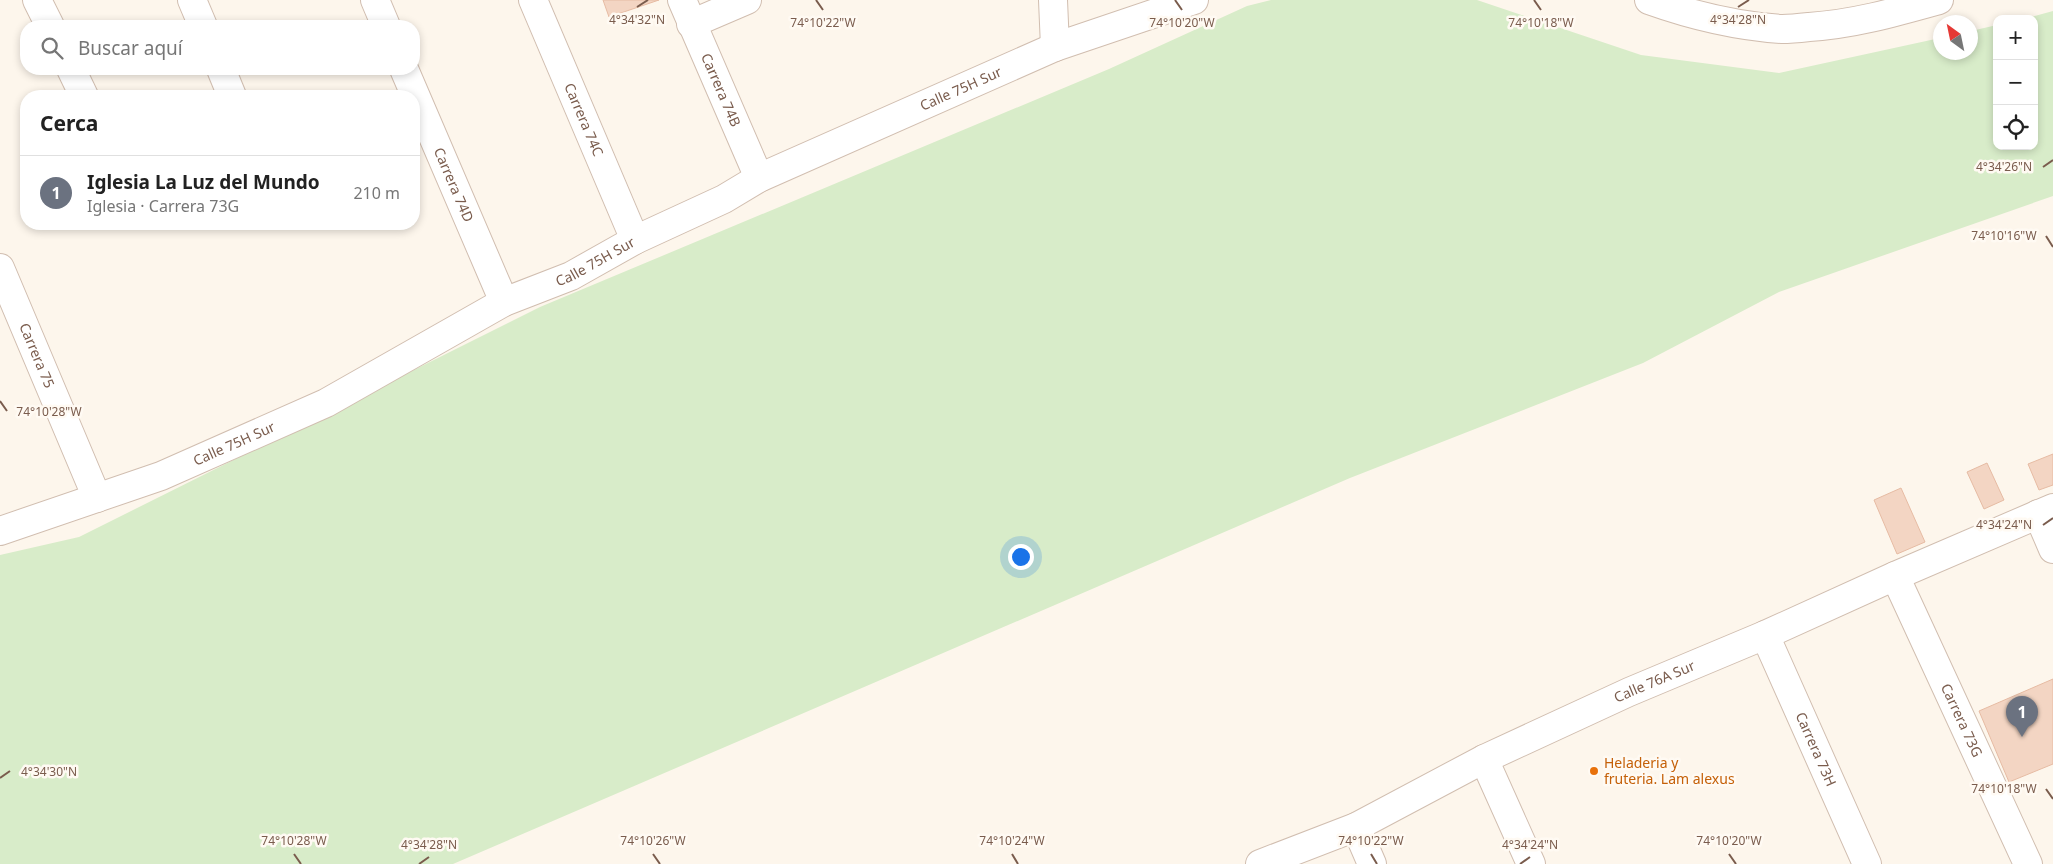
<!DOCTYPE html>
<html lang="es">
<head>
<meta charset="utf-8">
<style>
	:root { --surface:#fff; --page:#f2f2f2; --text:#222; --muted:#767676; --line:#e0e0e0; --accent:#0f766e }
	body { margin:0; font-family:"Noto Sans",sans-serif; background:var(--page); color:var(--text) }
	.controls { position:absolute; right:15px; top:15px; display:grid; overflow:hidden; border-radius:10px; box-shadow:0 2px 8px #0003 }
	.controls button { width:45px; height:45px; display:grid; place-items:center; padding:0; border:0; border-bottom:1px solid var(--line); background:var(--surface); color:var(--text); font:25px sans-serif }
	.compass { position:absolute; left:1933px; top:15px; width:45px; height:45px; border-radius:50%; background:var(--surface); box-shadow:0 2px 8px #0003; rotate:327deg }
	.you { position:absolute; left:1020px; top:556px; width:18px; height:18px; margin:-12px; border:4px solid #fff; border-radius:50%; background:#1a73e8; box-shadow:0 0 0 8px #1a73e833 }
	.badge { display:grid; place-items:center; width:32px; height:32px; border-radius:50%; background:var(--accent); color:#fff; font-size:16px; font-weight:700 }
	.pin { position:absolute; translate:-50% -41px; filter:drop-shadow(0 1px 2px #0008) }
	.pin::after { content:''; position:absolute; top:26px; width:18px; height:15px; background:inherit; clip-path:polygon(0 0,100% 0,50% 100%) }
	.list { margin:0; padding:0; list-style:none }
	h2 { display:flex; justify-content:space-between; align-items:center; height:65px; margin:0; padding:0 20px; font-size:21px }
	h2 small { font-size:16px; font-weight:400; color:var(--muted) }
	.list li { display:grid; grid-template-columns:32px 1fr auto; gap:15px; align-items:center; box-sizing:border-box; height:75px; padding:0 20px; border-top:1px solid var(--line) }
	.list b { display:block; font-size:19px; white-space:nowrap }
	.list p { margin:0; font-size:16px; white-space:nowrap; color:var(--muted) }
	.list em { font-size:16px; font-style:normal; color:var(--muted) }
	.icon { flex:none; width:28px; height:28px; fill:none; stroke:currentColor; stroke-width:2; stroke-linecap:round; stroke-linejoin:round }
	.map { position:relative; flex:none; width:2053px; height:864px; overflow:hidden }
	.search { position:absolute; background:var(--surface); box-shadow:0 2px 8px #0003; left:20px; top:20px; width:400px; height:55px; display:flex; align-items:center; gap:12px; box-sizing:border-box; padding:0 18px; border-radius:20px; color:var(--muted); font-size:19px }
	.panel { position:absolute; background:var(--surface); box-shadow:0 2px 8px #0003; left:20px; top:90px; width:400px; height:140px; border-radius:20px }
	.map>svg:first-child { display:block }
	.green { fill:#d8ecc9 }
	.building { fill:#f3d5c3; stroke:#e6bba3 }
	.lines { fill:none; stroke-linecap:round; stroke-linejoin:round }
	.minor-casing { stroke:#d1beb0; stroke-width:30 }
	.minor { stroke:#fff; stroke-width:28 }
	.ticks { fill:none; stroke:#7a5c4d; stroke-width:2 }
	.food-dot { fill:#e8710a; stroke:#fffaf3; stroke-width:2 }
	.labels { text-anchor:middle; stroke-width:5; stroke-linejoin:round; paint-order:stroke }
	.street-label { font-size:14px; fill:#7a5c4d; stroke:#fffaf3 }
	.food-label { font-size:14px; fill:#c56008; stroke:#fffaf3; text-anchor:start }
	.ticks-label { font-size:12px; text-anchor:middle; fill:#7a5c4d; stroke:#fffaf3; stroke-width:5; stroke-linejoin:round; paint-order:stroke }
</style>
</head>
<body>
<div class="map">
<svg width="2053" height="864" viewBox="0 0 2053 864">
	<rect width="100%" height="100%" fill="#fdf6ec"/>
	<path class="green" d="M1271,0H1477L1641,55L1779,73L1940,38V52H1970L1971,31L1997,25V146H2034V19H2024L2053,11V196L1779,292L1643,363L1350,478L453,864H0V555L79,537L540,307L1109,69L1247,6Z"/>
	<path class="building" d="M603,0H659L609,17Z
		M2053,454V485L2039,490L2028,464Z
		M1987,463L2004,500L1984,509L1967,472Z
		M1901,488L1925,542L1897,554L1874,500Z
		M2053,679V764L2009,782L1979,711Z"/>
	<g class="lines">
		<g class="minor-casing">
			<g id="minor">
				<path d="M37,0L50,26"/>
				<path d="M192,0L203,26"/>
				<path d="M375,0L386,26"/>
				<path id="s1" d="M533,0L635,240"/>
				<path id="s2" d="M682,0L759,178"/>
				<path d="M1053,0L1055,47"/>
				<path d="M1649,0C1691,15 1737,26 1782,29C1791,29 1800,28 1809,27C1854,24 1896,12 1939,0"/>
				<path d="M691,24L747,0"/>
				<path d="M71,69L84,96"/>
				<path d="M221,69L232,96"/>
				<path id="s3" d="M404,69L504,302"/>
				<path id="s4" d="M0,268L97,498"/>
				<path d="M2038,514L2053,549"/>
				<path id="s5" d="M0,531L161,476L326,403L504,302L571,276L635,240L724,199L759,178L1055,47L1194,0"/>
				<path id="s6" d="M1895,576L2028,864"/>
				<path id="s7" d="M1765,635L1867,864"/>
				<path d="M1484,759L1531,864"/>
				<path d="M1356,827L1372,864"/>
				<path id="s8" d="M1260,864L1356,827L1484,759L1629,692L1765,635L1895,576L2053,508"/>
			</g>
		</g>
		<use href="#minor" class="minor"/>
	</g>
	<path class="ticks" d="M816,0L823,10M1175,0L1182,10M1534,0L1541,10M637,7L648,0M1738,7L1749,0M2043,167L2053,160M2046,236L2053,247M0,401L7,411M2043,525L2053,518M0,778L10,771M2046,789L2053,799M294,854L301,864M653,854L660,864M1012,854L1018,864M1371,854L1377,864M1729,854L1736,864M419,864L429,857M1520,864L1530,857"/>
	<circle class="food-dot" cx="1594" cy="771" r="5"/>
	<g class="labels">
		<g class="street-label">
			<text dy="5" stroke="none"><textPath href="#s2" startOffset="98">Carrera 74B</textPath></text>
			<text dy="5" stroke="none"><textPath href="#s5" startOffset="1060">Calle 75H Sur</textPath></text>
			<text dy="5" stroke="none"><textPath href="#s1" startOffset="130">Carrera 74C</textPath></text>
			<text dy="5" stroke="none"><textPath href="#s3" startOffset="126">Carrera 74D</textPath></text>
			<text dy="5" stroke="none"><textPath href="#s5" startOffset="655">Calle 75H Sur</textPath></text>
			<text dy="5" stroke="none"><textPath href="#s4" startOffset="95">Carrera 75</textPath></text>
			<text dy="5" stroke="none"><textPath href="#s5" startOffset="250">Calle 75H Sur</textPath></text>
			<text dy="5" stroke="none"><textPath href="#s8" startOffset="435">Calle 76A Sur</textPath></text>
			<text dy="5" stroke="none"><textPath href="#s6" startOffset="159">Carrera 73G</textPath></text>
			<text dy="5" stroke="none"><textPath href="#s7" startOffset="125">Carrera 73H</textPath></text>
		</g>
		<g class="food-label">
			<text x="1604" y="768">Heladeria y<tspan x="1604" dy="16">fruteria. Lam alexus</tspan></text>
		</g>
	</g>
	<g class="ticks-label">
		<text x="637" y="24">4°34'32"N</text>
		<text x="1738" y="24">4°34'28"N</text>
		<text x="823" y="27">74°10'22"W</text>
		<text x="1182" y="27">74°10'20"W</text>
		<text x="1541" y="27">74°10'18"W</text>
		<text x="2004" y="171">4°34'26"N</text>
		<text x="2004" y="240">74°10'16"W</text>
		<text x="49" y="416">74°10'28"W</text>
		<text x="2004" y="529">4°34'24"N</text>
		<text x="49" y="776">4°34'30"N</text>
		<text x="2004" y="793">74°10'18"W</text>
		<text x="294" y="845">74°10'28"W</text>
		<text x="653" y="845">74°10'26"W</text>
		<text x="1012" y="845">74°10'24"W</text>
		<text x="1371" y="845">74°10'22"W</text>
		<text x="1729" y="845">74°10'20"W</text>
		<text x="429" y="849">4°34'28"N</text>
		<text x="1530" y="849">4°34'24"N</text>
	</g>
</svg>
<div class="controls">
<button>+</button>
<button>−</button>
<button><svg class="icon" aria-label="locate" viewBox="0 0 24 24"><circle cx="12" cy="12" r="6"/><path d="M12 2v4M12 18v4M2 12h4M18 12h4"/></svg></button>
</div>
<svg class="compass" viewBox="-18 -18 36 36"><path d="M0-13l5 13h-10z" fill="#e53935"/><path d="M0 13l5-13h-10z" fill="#767676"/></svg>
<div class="you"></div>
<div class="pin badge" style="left:2022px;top:737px;background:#6b7280">1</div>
<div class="search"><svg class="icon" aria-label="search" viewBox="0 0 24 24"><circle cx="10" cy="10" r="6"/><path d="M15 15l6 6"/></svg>Buscar aquí</div>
<section class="panel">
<h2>Cerca<small></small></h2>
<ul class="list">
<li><span class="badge" style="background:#6b7280">1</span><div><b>Iglesia La Luz del Mundo</b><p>Iglesia · Carrera 73G</p></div><em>210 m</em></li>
</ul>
</section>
</div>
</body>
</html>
